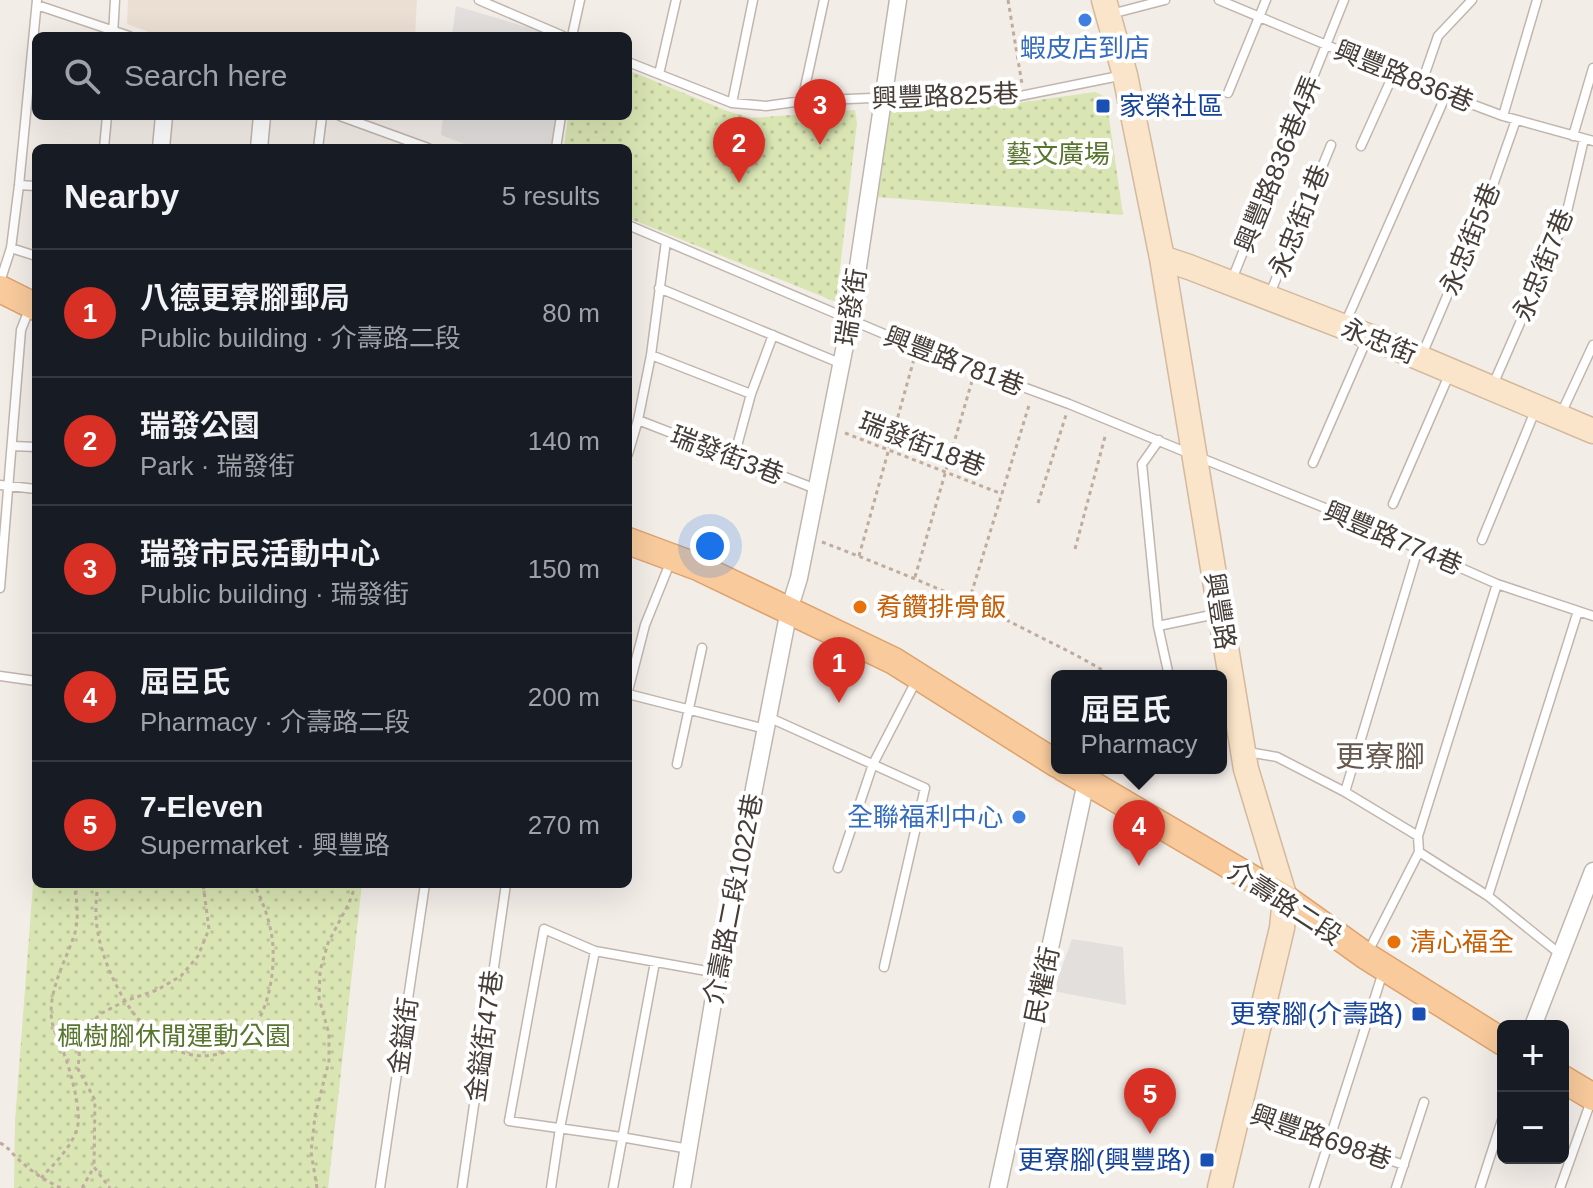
<!DOCTYPE html>
<html lang="en">
<head>
<meta charset="utf-8">
<style>
	:root { --surface:#171b24; --page:#242831; --text:#f1f3f6; --muted:#9ea1a6; --line:#363941; --accent:#d93025 }
	body { margin:0; font-family:Arial,"Noto Sans TC",sans-serif; background:var(--page); color:var(--text) }
	.controls { position:absolute; right:24px; bottom:24px; display:grid; overflow:hidden; border-radius:12px; box-shadow:0 8px 32px #0002 }
	.controls button { width:72px; height:72px; display:grid; place-items:center; padding:0; border:0; border-bottom:2px solid var(--line); background:var(--surface); color:var(--text); font:40px sans-serif }
	.you { position:absolute; left:710px; top:546px; width:28px; height:28px; margin:-20px; border:6px solid #fff; border-radius:50%; background:#1a73e8; box-shadow:0 0 0 12px #1a73e833 }
	.badge { display:grid; place-items:center; width:52px; height:52px; border-radius:50%; background:var(--accent); color:#fff; font-size:26px; font-weight:700 }
	.pin { position:absolute; translate:-50% -66px; filter:drop-shadow(0 2px 4px #0008) }
	.pin::after { content:''; position:absolute; top:42px; width:28px; height:24px; background:inherit; clip-path:polygon(0 0,100% 0,50% 100%) }
	.popup { position:absolute; left:1051px; top:670px; width:176px; height:104px; box-sizing:border-box; display:grid; place-content:center; border-radius:12px; background:var(--surface); filter:drop-shadow(0 2px 6px #0005); font-size:26px; white-space:nowrap; color:var(--muted) }
	.popup b { font-size:30px; color:var(--text) }
	.popup::after { content:''; position:absolute; left:50%; top:100%; margin-left:-16px; border:16px solid transparent; border-top-color:var(--surface) }
	.list { margin:0; padding:0; list-style:none }
	h2 { display:flex; justify-content:space-between; align-items:center; height:104px; margin:0; padding:0 32px; font-size:34px }
	h2 small { font-size:26px; font-weight:400; color:var(--muted) }
	.list li { display:grid; grid-template-columns:52px 1fr auto; gap:24px; align-items:center; box-sizing:border-box; height:128px; padding:0 32px; border-top:2px solid var(--line) }
	.list b { display:block; font-size:30px; white-space:nowrap }
	.list p { margin:0; font-size:26px; white-space:nowrap; color:var(--muted) }
	.list em { font-size:26px; font-style:normal; color:var(--muted) }
	.icon { flex:none; width:44px; height:44px; fill:none; stroke:currentColor; stroke-width:2; stroke-linecap:round; stroke-linejoin:round }
	.map { position:relative; flex:none; width:1593px; height:1188px; overflow:hidden }
	.search { position:absolute; background:var(--surface); box-shadow:0 8px 32px #0002; left:32px; top:32px; width:600px; height:88px; display:flex; align-items:center; gap:20px; box-sizing:border-box; padding:0 28px; border-radius:12px; color:var(--muted); font-size:30px }
	.panel { position:absolute; background:var(--surface); box-shadow:0 8px 32px #0002; left:32px; top:144px; width:600px; height:744px; border-radius:12px }
	.map>svg:first-child { display:block }
	.education { fill:#ebdfd3 }
	.park { fill:url(#park-dots) }
	.parking { fill:#e2dfdd }
	.lines { fill:none; stroke-linecap:round; stroke-linejoin:round }
	.lane-casing { stroke:#c1b6ae; stroke-width:11 }
	.street-casing { stroke:#c1b6ae; stroke-width:19 }
	.secondary-casing { stroke:#d3b99d; stroke-width:27 }
	.primary-casing { stroke:#dda26c; stroke-width:29 }
	.path { stroke:#bfac9d; stroke-width:3; stroke-dasharray:4 4; stroke-linecap:butt }
	.lane { stroke:#fff; stroke-width:8 }
	.street { stroke:#fff; stroke-width:16 }
	.secondary { stroke:#fbe5ca; stroke-width:24 }
	.primary { stroke:#f8ca9c; stroke-width:26 }
	.shop-dot { fill:#3f7fe0; stroke:#fff; stroke-width:3 }
	.transit-dot { fill:#1a4fb4; stroke:#fff; stroke-width:3 }
	.food-dot { fill:#e8710a; stroke:#fff; stroke-width:3 }
	.labels { text-anchor:middle; stroke-width:8; stroke-linejoin:round; paint-order:stroke }
	.shop-label { font-size:26px; fill:#366cbe; stroke:#fff }
	.street-label { font-size:26px; fill:#463d37; stroke:#fff }
	.transit-label { font-size:26px; fill:#164399; stroke:#fff; text-anchor:end }
	.park-label { font-size:26px; fill:#58752e; stroke:#fff }
	.food-label { font-size:26px; fill:#c56008; stroke:#fff; text-anchor:start }
	.quarter-label { font-size:30px; fill:#68594f; stroke:#fff }
</style>
</head>
<body>
<div class="map">
<svg width="1593" height="1188" viewBox="0 0 1593 1188">
	<defs>
		<pattern id="park-dots" width="8" height="8" patternUnits="userSpaceOnUse" patternTransform="scale(2)"><rect width="8" height="8" fill="#d9e5b3"/><path d="M2 2h.1M6 6h.1" fill="none" stroke="#bcc59b" stroke-width="1.8" stroke-linecap="round"/></pattern>
	</defs>
	<rect width="100%" height="100%" fill="#f3ede8"/>
	<path class="education" d="M128,0H417L415,36H160L127,24Z"/>
	<path class="park" d="M628,70L727,111L751,118L855,110L857,123L836,302L628,218V148H564L568,116H628Z
		M1095,92L1106,97L1123,215L875,197L885,107L967,104L996,106Z
		M36,845V884H362L328,1188H14L15,1121Z"/>
	<path class="parking" d="M456,6L557,36H452Z
		M443,116H559L554,148H475L441,135Z
		M1072,939L1123,947L1126,1005L1053,991Z"/>
	<g class="lines">
		<g class="lane-casing">
			<path id="lane" d="M479,0L563,36
				M1219,0L1434,90L1503,116L1593,141
				M37,5L129,36
				M1111,14L1165,0
				M113,35L115,0
				M572,36L580,0
				M628,62L732,103L766,106L802,101L964,94L1005,99L1124,75
				M659,74L676,0
				M1421,85L1438,36L1472,0
				M1228,93L1266,0
				M802,101L824,0
				M732,103L753,0
				M340,116L428,148
				M1503,116L1537,0
				M1573,136L1593,68
				M1361,146L1394,73
				M104,148L107,116
				M318,148L322,116
				M556,148L561,116
				M19,185L36,186
				M628,225L917,348L1069,404L1188,453
				M11,248L36,256
				M0,282L11,248L19,185L37,0
				M1231,282L1344,0
				M659,288L842,364
				M1269,296L1331,145
				M1344,326L1446,95
				M651,355L751,394
				M1421,357L1486,205L1516,120
				M1492,387L1565,220L1584,139
				M1560,416L1593,345
				M638,420L816,489
				M1159,440L1142,464L1158,626L1169,676
				M12,446L36,447
				M628,454L638,420L651,355L666,241
				M734,457L751,394L773,335
				M1201,458L1330,510L1497,584L1593,616
				M1313,463L1367,339
				M0,485L36,489
				M1393,504L1449,375
				M1482,540L1535,411
				M0,588L21,330L30,307
				M1158,626L1216,614
				M0,676L36,681
				M628,691L645,625L670,563
				M628,694L765,729
				M768,717L925,788L884,967
				M1248,752L1277,757L1345,792L1418,836
				M677,764L702,648
				M1345,792L1418,549
				M1419,852L1488,896L1560,954
				M838,868L873,764L916,681
				M1488,896L1578,611
				M1368,952L1419,852L1418,836L1497,584
				M1243,1110L1404,1165
				M689,1149L621,1137L509,1121L544,929L595,951L718,973
				M380,1188L425,884
				M462,1188L506,884
				M551,1188L560,1128L595,951
				M613,1188L655,962
				M1314,1188L1383,972
				M1396,1188L1424,1102
				M1480,1188L1503,1117
				M1560,1188L1592,1098"/>
		</g>
		<g class="street-casing">
			<path id="street" d="M161,148L164,116
				M259,148L262,116
				M1533,1026L1593,871
				M682,1188L718,973L789,610L799,578L850,320L898,0
				M998,1188L1086,782"/>
		</g>
		<g class="secondary-casing">
			<path id="secondary" d="M1104,0L1125,75L1162,258L1246,769L1285,898L1282,928L1220,1188
				M1162,258L1189,267L1368,336L1593,431"/>
		</g>
		<g class="primary-casing">
			<path id="primary" d="M0,289L36,307
				M628,541L698,567L894,661L1057,764
				M1064,768L1285,898L1366,956L1503,1042
				M1563,1079L1593,1097"/>
		</g>
		<path class="path" d="M1008,0L1022,84
			M845,433L1002,494
			M1038,503L1066,415
			M822,542C895,570 967,599 1036,635C1062,648 1087,660 1112,676
			M1075,549L1106,433
			M859,556L914,359
			M915,577L972,381
			M969,601L1030,402
			M98,884C96,898 95,913 97,927C104,978 150,1065 213,1055C260,1048 275,989 273,948C272,926 264,904 254,884
			M80,1046L88,1025L102,1013L125,1001L157,990L181,976L198,956L209,929L203,884
			M62,1048L80,1046L78,1069L95,1100L94,1167L110,1188
			M0,1143C7,1146 9,1150 15,1156C29,1170 44,1180 61,1188
			M41,1178C54,1164 71,1148 77,1129C82,1113 72,1078 67,1062C63,1049 55,1036 52,1022C47,991 66,961 75,933C79,916 77,901 74,884
			M82,1188L94,1167
			M317,1188L311,1152L315,1116L329,1061V1034L319,998L320,971L328,943L349,903L356,884"/>
		<use href="#lane" class="lane"/>
		<use href="#street" class="street"/>
		<use href="#secondary" class="secondary"/>
		<use href="#primary" class="primary"/>
	</g>
	<g class="shop-dot">
		<circle cx="1085" cy="20" r="8"/>
		<circle cx="1019" cy="817" r="8"/>
	</g>
	<g class="transit-dot">
		<rect x="1095" y="98" width="16" height="16" rx="4"/>
		<rect x="1411" y="1006" width="16" height="16" rx="4"/>
		<rect x="1199" y="1152" width="16" height="16" rx="4"/>
	</g>
	<g class="food-dot">
		<circle cx="860" cy="607" r="8"/>
		<circle cx="1394" cy="942" r="8"/>
	</g>
	<g class="labels">
		<g class="shop-label">
			<text x="1085" y="57">蝦皮店到店</text>
			<text x="1003" y="826" text-anchor="end">全聯福利中心</text>
		</g>
		<g class="street-label">
			<text transform="translate(1404 76) rotate(22)" y="9">興豐路836巷</text>
			<text transform="translate(945 96) rotate(-2)" y="9">興豐路825巷</text>
			<text transform="translate(1278 164) rotate(-68)" y="9">興豐路836巷4弄</text>
			<text transform="translate(1299 221) rotate(-68)" y="9">永忠街1巷</text>
			<text transform="translate(1470 239) rotate(-68)" y="9">永忠街5巷</text>
			<text transform="translate(1543 265) rotate(-68)" y="9">永忠街7巷</text>
			<text transform="translate(851 307) rotate(-81)" y="9">瑞發街</text>
			<text transform="translate(1379 341) rotate(22)" y="9">永忠街</text>
			<text transform="translate(954 361) rotate(21)" y="9">興豐路781巷</text>
			<text transform="translate(922 444) rotate(21)" y="9">瑞發街18巷</text>
			<text transform="translate(727 455) rotate(21)" y="9">瑞發街3巷</text>
			<text transform="translate(1393 538) rotate(23)" y="9">興豐路774巷</text>
			<text transform="translate(1220 611) rotate(81)" y="9">興豐路</text>
			<text transform="translate(733 899) rotate(-79)" y="9">介壽路二段1022巷</text>
			<text transform="translate(1285 903) rotate(33)" y="9">介壽路二段</text>
			<text transform="translate(1042 985) rotate(-78)" y="9">民權街</text>
			<text transform="translate(403 1036) rotate(-82)" y="9">金鎰街</text>
			<text transform="translate(484 1036) rotate(-82)" y="9">金鎰街47巷</text>
			<text transform="translate(1321 1137) rotate(19)" y="9">興豐路698巷</text>
		</g>
		<g class="transit-label">
			<text x="1119" y="115" text-anchor="start">家榮社區</text>
			<text x="1403" y="1023">更寮腳(介壽路)</text>
			<text x="1191" y="1169">更寮腳(興豐路)</text>
		</g>
		<g class="park-label">
			<text x="1058" y="163">藝文廣場</text>
			<text x="174" y="1045">楓樹腳休閒運動公園</text>
		</g>
		<g class="food-label">
			<text x="876" y="616">肴饡排骨飯</text>
			<text x="1410" y="951">清心福全</text>
		</g>
		<g class="quarter-label">
			<text x="1380" y="767">更寮腳</text>
		</g>
	</g>
</svg>
<div class="controls">
<button>+</button>
<button>−</button>
</div>
<div class="you"></div>
<div class="pin badge" style="left:839px;top:703px">1</div>
<div class="pin badge" style="left:739px;top:183px">2</div>
<div class="pin badge" style="left:820px;top:145px">3</div>
<div class="pin badge" style="left:1139px;top:866px">4</div>
<div class="popup"><b>屈臣氏</b>Pharmacy</div>
<div class="pin badge" style="left:1150px;top:1134px">5</div>
<div class="search"><svg class="icon" aria-label="search" viewBox="0 0 24 24"><circle cx="10" cy="10" r="6"/><path d="M15 15l6 6"/></svg>Search here</div>
<section class="panel">
<h2>Nearby<small>5 results</small></h2>
<ul class="list">
<li><span class="badge">1</span><div><b>八德更寮腳郵局</b><p>Public building · 介壽路二段</p></div><em>80 m</em></li>
<li><span class="badge">2</span><div><b>瑞發公園</b><p>Park · 瑞發街</p></div><em>140 m</em></li>
<li><span class="badge">3</span><div><b>瑞發市民活動中心</b><p>Public building · 瑞發街</p></div><em>150 m</em></li>
<li><span class="badge">4</span><div><b>屈臣氏</b><p>Pharmacy · 介壽路二段</p></div><em>200 m</em></li>
<li><span class="badge">5</span><div><b>7-Eleven</b><p>Supermarket · 興豐路</p></div><em>270 m</em></li>
</ul>
</section>
</div>
</body>
</html>
